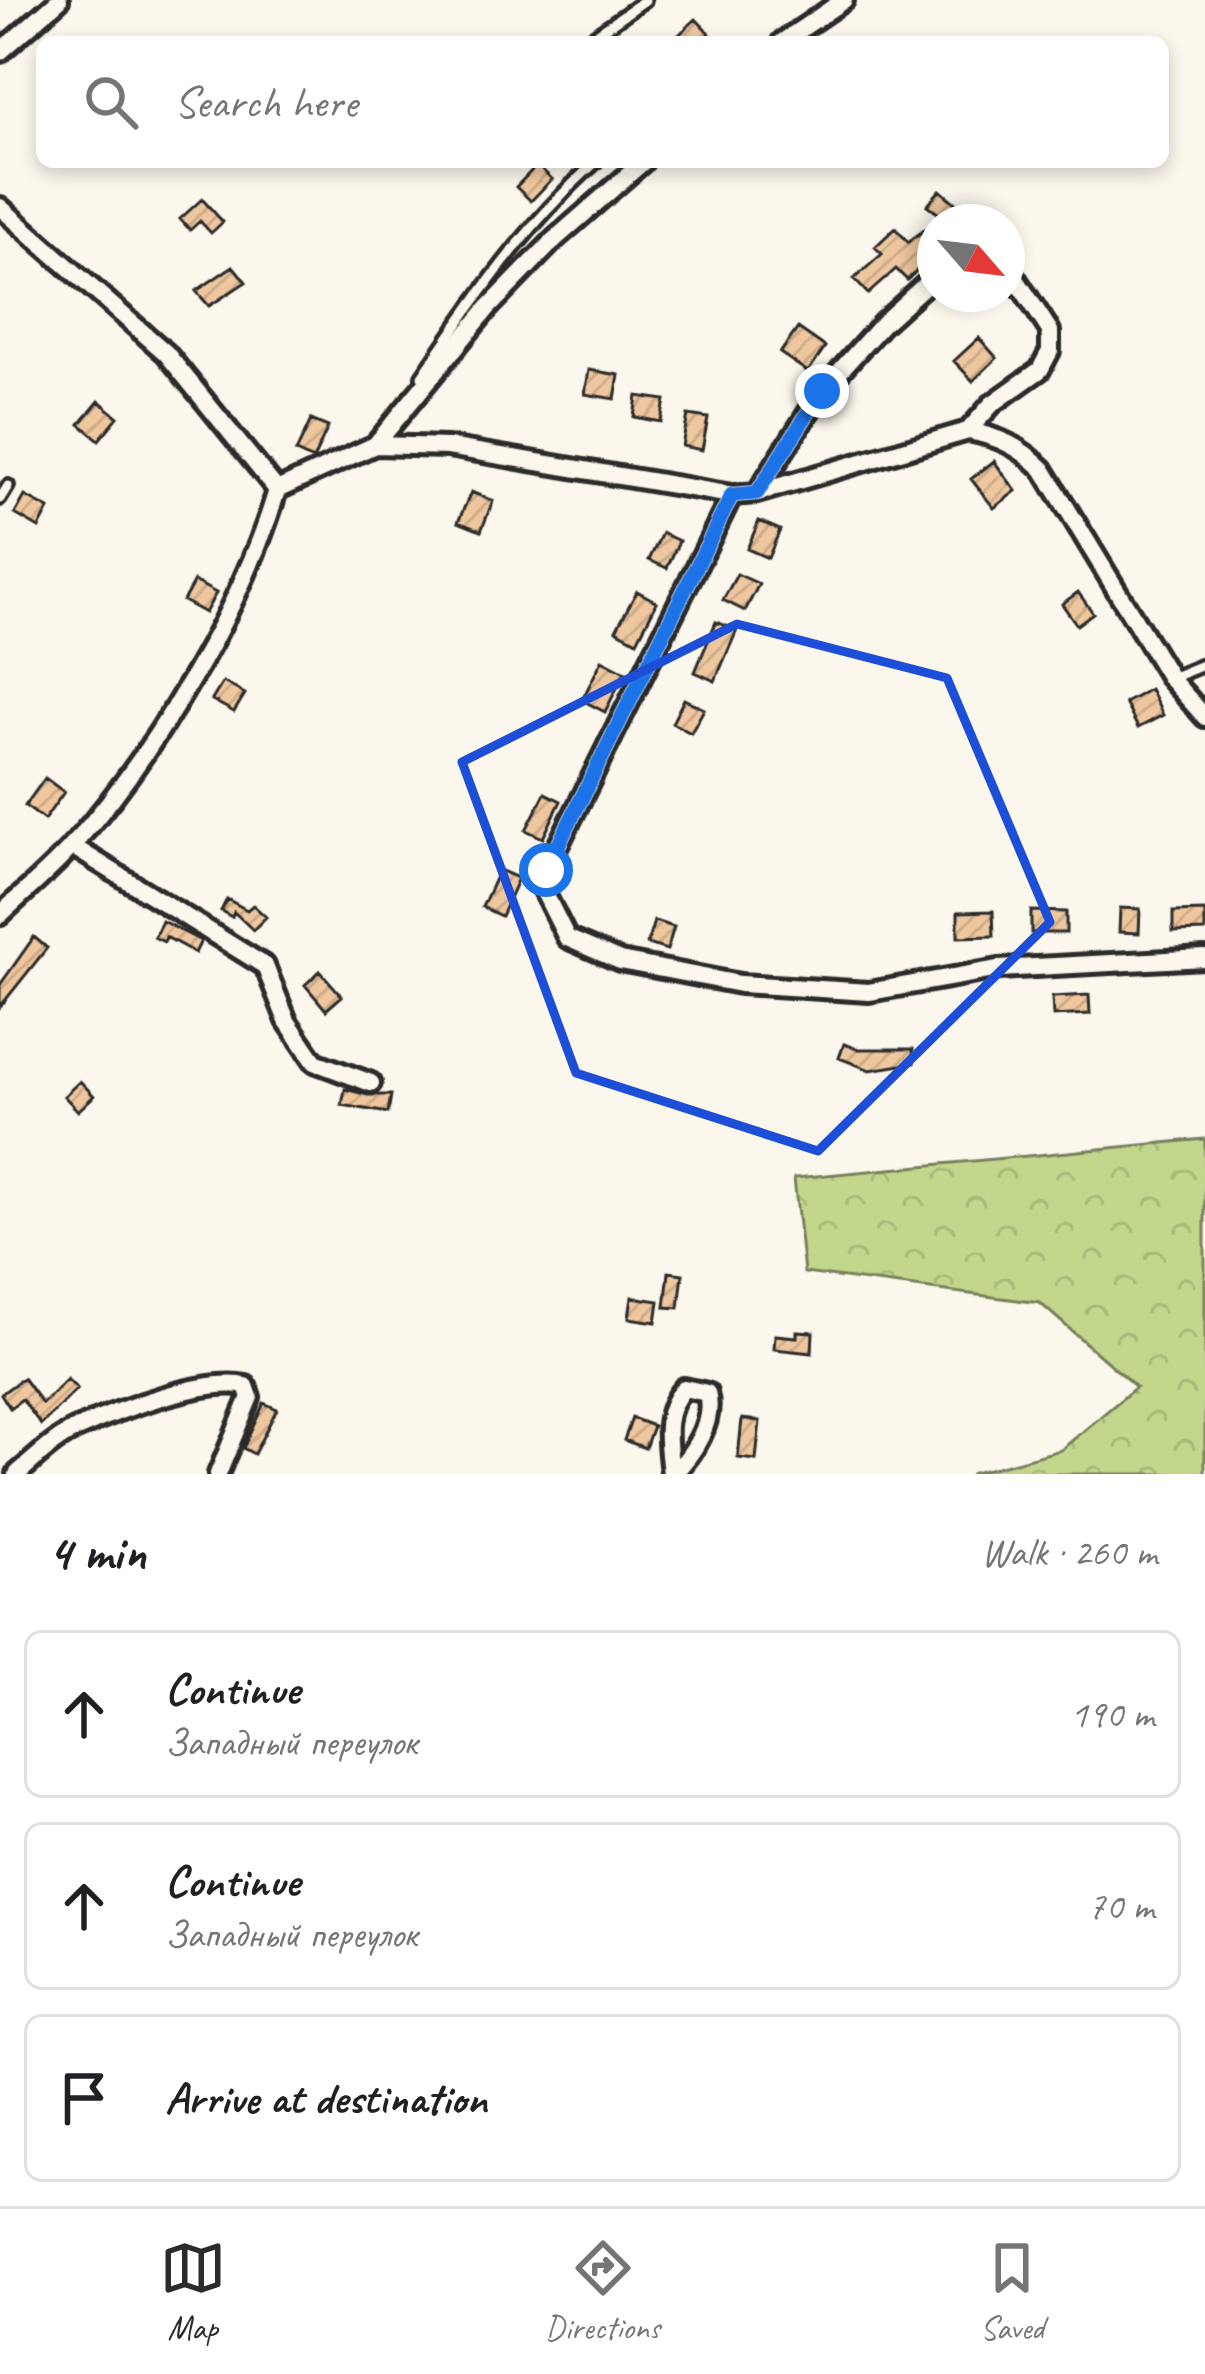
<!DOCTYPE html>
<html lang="en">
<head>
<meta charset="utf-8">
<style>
	:root { --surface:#fff; --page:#f2f2f2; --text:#202124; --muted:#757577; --line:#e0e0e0; --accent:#2b2b2b }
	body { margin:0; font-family:Caveat,sans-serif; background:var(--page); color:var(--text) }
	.compass { position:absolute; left:917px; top:204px; width:108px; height:108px; border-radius:50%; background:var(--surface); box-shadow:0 6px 18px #0003; rotate:118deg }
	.stop { position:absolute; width:36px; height:36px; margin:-27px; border:9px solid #1a73e8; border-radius:50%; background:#fff }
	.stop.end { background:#1a73e8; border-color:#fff; box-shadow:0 3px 12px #0008 }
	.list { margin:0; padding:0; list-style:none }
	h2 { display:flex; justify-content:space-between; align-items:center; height:156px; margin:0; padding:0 48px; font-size:51px }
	h2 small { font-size:39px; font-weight:400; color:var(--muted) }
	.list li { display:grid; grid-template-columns:78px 1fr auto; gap:36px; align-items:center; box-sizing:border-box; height:168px; margin:0 24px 24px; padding:0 24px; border:3px solid var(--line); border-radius:18px }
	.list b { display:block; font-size:45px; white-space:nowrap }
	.list p { margin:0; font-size:39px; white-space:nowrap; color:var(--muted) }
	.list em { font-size:39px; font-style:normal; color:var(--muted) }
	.icon { flex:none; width:66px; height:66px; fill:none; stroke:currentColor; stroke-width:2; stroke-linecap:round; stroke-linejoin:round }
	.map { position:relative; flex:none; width:1205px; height:1474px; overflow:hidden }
	.search { position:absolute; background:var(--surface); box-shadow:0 6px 18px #0003; left:36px; right:36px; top:36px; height:132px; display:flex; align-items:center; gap:30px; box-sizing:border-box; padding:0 42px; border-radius:18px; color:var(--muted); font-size:45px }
	.sheet { height:732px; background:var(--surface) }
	nav { display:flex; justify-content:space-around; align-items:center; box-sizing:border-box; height:168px; border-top:3px solid var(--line); background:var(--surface); font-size:33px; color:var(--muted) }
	nav a { display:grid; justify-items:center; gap:6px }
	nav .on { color:var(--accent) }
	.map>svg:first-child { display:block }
	.forest { fill:url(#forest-crowns); stroke:#76815c; stroke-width:3 }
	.building { fill:url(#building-hatch); stroke:#2b2b2b; stroke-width:3 }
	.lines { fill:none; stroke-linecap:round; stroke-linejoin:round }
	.lane-casing { stroke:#2b2b2b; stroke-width:18 }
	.street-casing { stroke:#2b2b2b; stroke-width:26 }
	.lane { stroke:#fbf7ec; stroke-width:9 }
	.street { stroke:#fbf7ec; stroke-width:16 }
	.route { stroke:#1a73e8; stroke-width:15 }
	.marked { fill:none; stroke:#1d4ed8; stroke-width:9; stroke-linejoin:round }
</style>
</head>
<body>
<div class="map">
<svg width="1205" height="1474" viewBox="0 0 1205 1474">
	<defs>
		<pattern id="forest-crowns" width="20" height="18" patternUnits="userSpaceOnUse" patternTransform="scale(3)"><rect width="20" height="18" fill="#c2d78c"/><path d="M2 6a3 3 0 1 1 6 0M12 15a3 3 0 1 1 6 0" fill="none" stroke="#a7b979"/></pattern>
		<pattern id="building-hatch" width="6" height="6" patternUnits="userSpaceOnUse" patternTransform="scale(3)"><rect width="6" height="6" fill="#eec79e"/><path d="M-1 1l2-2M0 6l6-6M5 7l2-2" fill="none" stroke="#ccab88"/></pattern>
	</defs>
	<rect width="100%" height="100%" fill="#fbf7ec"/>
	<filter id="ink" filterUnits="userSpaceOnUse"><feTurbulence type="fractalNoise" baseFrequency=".00833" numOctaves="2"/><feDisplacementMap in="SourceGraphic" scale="24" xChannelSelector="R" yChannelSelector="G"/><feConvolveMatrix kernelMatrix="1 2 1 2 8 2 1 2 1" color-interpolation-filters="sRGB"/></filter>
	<g filter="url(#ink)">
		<path class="forest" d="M1205,1139V1474H970L1061,1450L1136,1387L1040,1303L804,1273L794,1178Z"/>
		<path class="building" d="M696,19L710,34L702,42H671Z
			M537,165L552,179L531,201L516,187Z
			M940,190L961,208L949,222L927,205Z
			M202,199L223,222L211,233L200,221L190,230L180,219Z
			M935,222V253L907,280L896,269L868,294L854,279L882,254L875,247L895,228L908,242Z
			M233,266L246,282L209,306L196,291Z
			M798,328L825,347L808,372L780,353Z
			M979,338L997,358L973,381L954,361Z
			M589,370L619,375L615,399L585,394Z
			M637,396L665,400L661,422L634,417Z
			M99,401L118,417L99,440L80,424Z
			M688,415L708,418L702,450L682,446Z
			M311,420L328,427L313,460L296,452Z
			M994,461L1016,491L994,508L971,479Z
			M471,492L493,501L481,531L458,522Z
			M25,496L49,509L39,528L15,514Z
			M759,521L780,530L768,558L747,549Z
			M662,533L679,541L667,568L649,560Z
			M737,574L759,584L745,611L723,600Z
			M194,581L216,593L205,613L183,601Z
			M637,591L657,602L637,641L616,630Z
			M1078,592L1093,613L1077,625L1062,604Z
			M716,622L737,630L715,681L695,672Z
			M602,660L625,672L605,712L582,700Z
			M223,682L245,694L234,712L212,700Z
			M1150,689L1163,715L1138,728L1125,703Z
			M684,699L704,709L691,733L672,723Z
			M45,778L64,792L44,820L25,806Z
			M545,793L561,801L543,838L526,830Z
			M499,870L518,878L501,916L482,907Z
			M227,899L247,910L253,905L266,917L253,930L234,912L232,917L221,911Z
			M1120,908L1140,909L1139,933L1119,932Z
			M993,911L994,936L958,937V912Z
			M1031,911L1066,912V933H1031Z
			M1205,911V931L1173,932V912Z
			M162,921L201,941L195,953L166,937L164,942L154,937Z
			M654,921L674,927L667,950L647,944Z
			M34,937L47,948L0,1007V985Z
			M320,971L342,996L326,1010L305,985Z
			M1089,995L1090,1014L1053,1016L1052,997Z
			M844,1044L859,1049H913L914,1063L870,1070L839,1058Z
			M80,1081L94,1096L78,1111L64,1096Z
			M345,1089L368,1095H391L388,1113L342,1105Z
			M669,1272L683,1274L679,1308L665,1307Z
			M632,1297L659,1301L656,1322L629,1318Z
			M797,1331L813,1332L812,1353L774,1349L775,1335L797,1337Z
			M23,1378L42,1404L67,1379L77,1389L41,1425L22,1399L10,1408L1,1394Z
			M264,1403L277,1409L254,1454L243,1448Z
			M632,1418L653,1426L645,1448L624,1440Z
			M742,1419L760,1421L756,1460L738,1458Z"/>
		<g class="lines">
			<g class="lane-casing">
				<path id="lane" d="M585,42L645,0
					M422,376C474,300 526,224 596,162
					M0,499L8,486
					M1171,678L1205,664"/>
			</g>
			<g class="street-casing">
				<path id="street" d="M782,42L844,0
					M0,52L59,0
					M0,207L166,353L277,490
					M968,431L992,404L1040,370L1050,351V331L1007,265
					M375,445L448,447L732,495L757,493L968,431C1000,437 1020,447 1043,469L1170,678L1205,717
					M757,493L822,391L883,323L935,276
					M732,495L546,870L543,890L567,938L620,961L740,984L869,992L999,969L1205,958
					M72,846L265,966L287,1021L315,1062L371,1083
					M0,915C24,892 51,870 73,845C154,755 243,606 277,490L375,445L488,308L555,239L643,162
					M17,1474C36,1458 57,1437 79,1428C118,1410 205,1377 246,1386L250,1397L218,1474
					M671,1474C668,1443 661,1413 684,1388L707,1393C715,1422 693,1454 673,1474"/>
			</g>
			<use href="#lane" class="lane"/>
			<use href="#street" class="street"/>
		</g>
	</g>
	<g class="lines" filter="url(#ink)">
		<path class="route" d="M546,870L732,495L757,493L822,391"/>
	</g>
	<path class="marked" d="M737,624L947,678L1050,922L818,1151L576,1073L462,762Z"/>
</svg>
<svg class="compass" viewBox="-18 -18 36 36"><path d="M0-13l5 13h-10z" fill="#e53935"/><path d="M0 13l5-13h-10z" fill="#757577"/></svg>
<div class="stop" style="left:546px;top:870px"></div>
<div class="stop end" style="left:822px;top:391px"></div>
<div class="search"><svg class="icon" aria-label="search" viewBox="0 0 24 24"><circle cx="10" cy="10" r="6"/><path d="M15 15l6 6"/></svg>Search here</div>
</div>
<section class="sheet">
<h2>4 min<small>Walk · 260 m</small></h2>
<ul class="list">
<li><svg class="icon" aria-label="ahead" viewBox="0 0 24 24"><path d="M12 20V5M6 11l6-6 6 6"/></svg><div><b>Continue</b><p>Западный переулок</p></div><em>190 m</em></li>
<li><svg class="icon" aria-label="ahead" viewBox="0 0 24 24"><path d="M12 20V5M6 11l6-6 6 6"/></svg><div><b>Continue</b><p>Западный переулок</p></div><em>70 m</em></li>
<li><svg class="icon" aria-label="arrive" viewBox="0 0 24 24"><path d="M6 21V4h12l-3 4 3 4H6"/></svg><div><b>Arrive at destination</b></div></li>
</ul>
</section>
<nav>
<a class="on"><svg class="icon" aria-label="map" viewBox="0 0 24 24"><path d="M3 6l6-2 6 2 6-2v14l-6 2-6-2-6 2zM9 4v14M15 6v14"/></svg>Map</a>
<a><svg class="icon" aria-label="directions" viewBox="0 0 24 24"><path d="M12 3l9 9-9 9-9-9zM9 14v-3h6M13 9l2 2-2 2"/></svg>Directions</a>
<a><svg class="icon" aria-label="saved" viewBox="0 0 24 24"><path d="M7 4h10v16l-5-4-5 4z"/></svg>Saved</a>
</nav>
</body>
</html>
